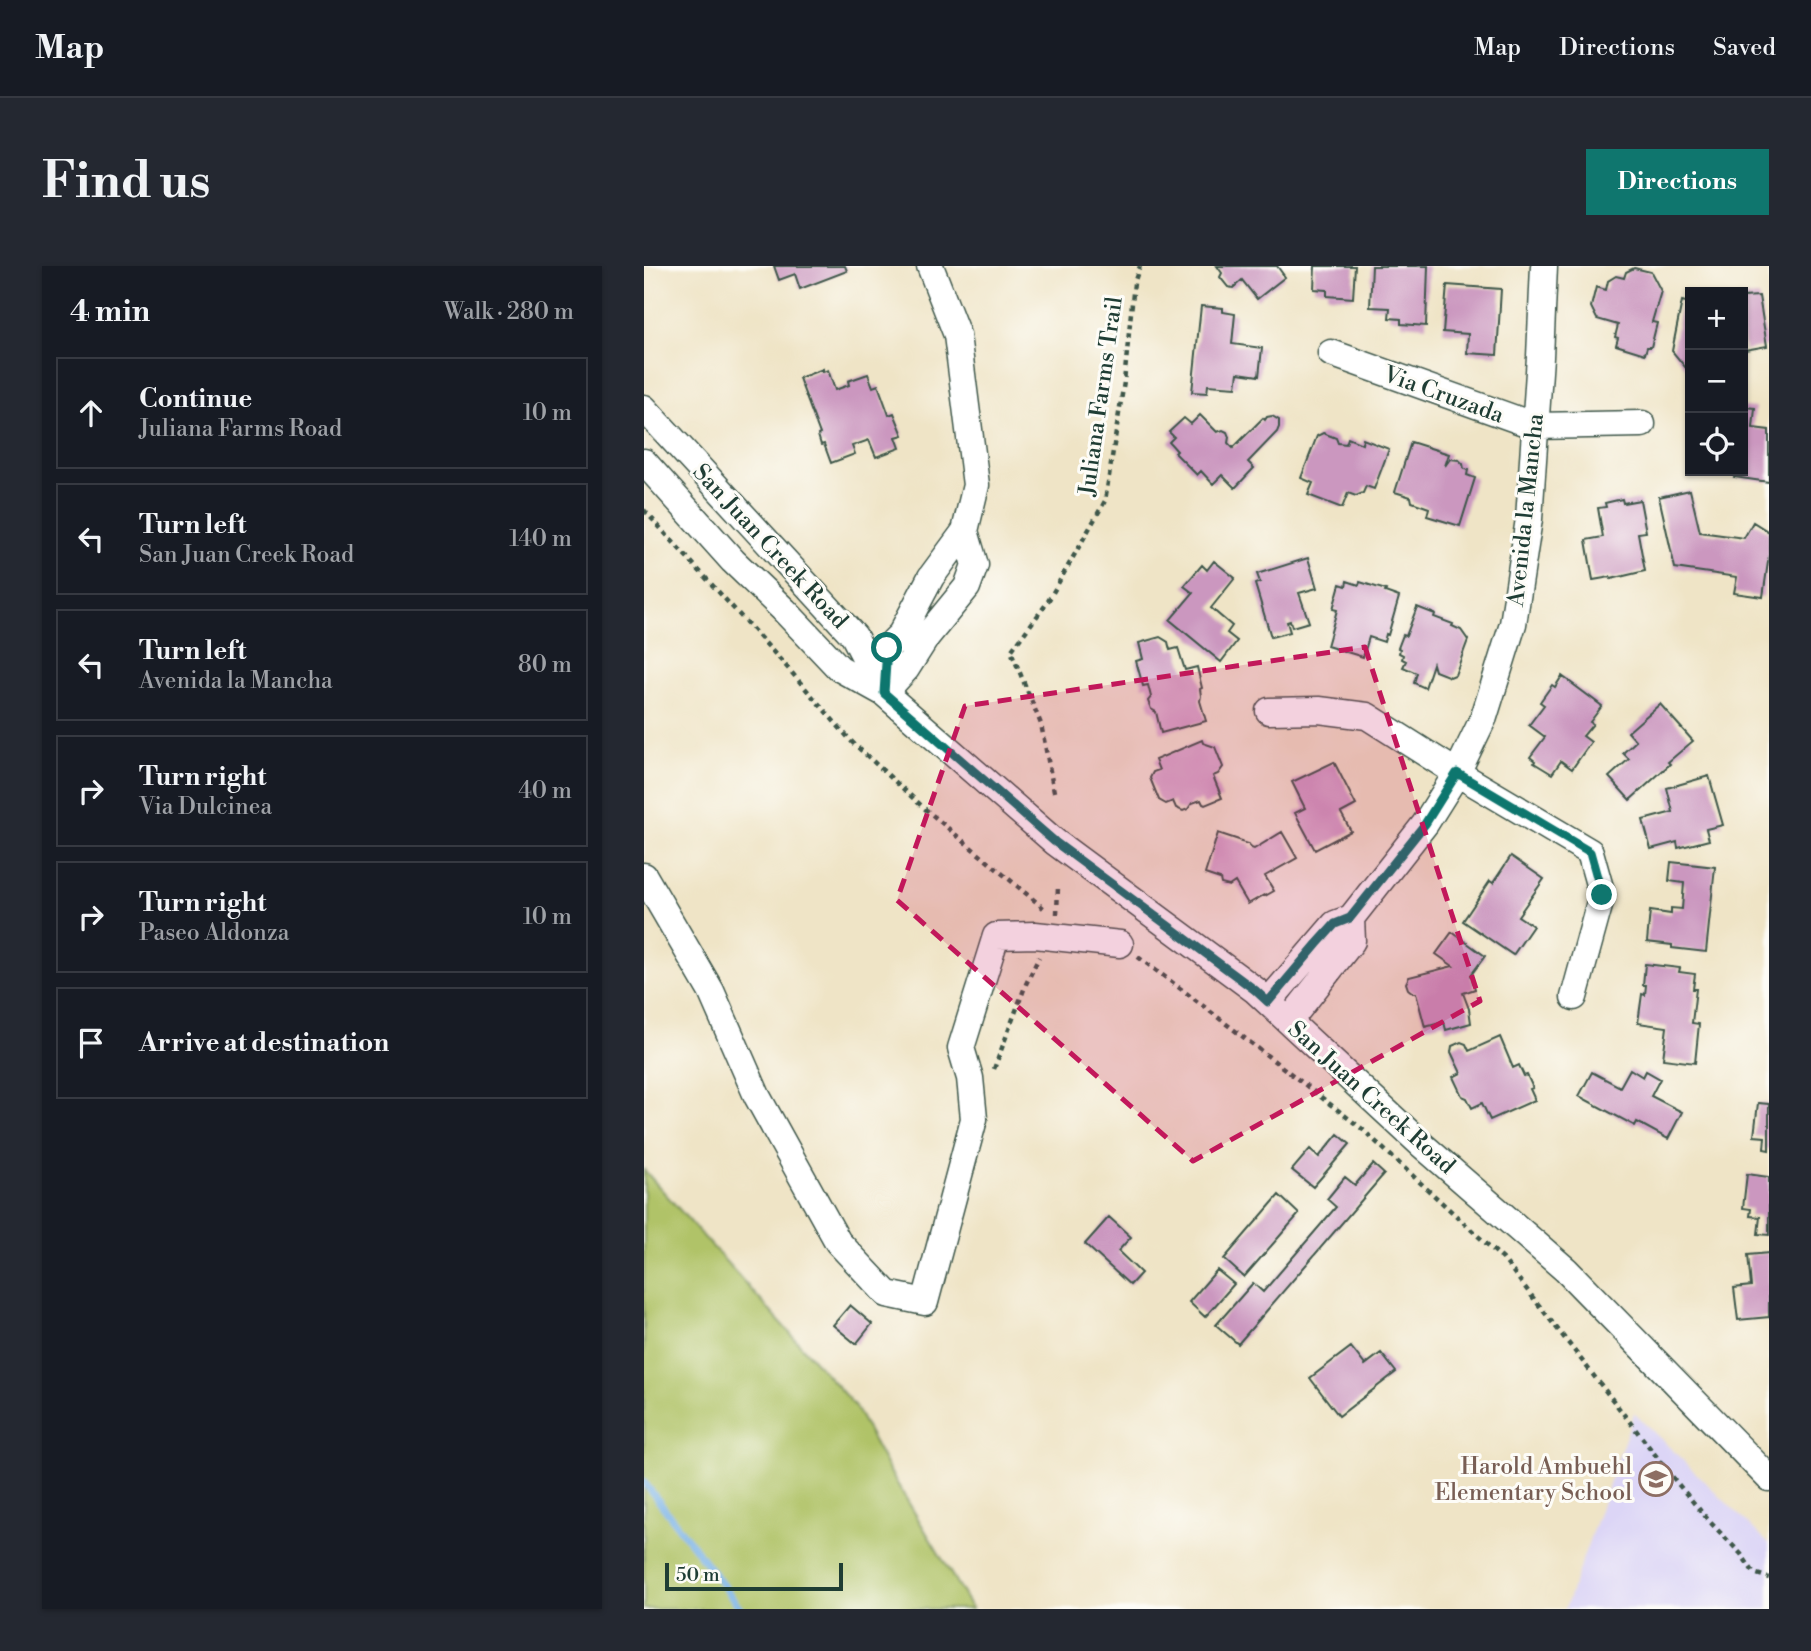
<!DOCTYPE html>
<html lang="en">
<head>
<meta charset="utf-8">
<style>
	:root { --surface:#171b24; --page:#242831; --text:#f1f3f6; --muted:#9ea1a6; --line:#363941; --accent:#0f766e }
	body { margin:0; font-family:"Libre Bodoni",serif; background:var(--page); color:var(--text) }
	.controls { position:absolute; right:21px; top:21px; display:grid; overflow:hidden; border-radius:0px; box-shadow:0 2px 5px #0004 }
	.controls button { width:63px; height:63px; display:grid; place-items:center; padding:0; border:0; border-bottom:2px solid var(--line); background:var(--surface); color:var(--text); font:35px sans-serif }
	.scale { position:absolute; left:21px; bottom:18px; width:178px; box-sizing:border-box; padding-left:7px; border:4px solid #1f3d34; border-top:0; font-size:19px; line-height:24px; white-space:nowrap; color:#1f3d34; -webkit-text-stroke:5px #fdfcf7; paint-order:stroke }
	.stop { position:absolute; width:21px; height:21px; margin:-16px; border:5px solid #0f766e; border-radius:50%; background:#fff }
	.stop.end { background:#0f766e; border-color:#fff; box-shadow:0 2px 7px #0008 }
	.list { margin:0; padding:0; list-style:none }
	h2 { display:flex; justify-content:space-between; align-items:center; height:91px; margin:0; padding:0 28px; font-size:30px }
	h2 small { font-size:23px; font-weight:400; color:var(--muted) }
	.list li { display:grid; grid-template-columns:46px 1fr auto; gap:21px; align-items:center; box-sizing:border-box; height:112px; margin:0 14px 14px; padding:0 14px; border:2px solid var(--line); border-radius:0px }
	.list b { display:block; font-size:26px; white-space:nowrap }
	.list p { margin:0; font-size:23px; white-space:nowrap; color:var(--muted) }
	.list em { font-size:23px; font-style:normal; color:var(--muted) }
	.icon { flex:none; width:38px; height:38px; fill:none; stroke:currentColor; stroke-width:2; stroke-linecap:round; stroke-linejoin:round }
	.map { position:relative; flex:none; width:1125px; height:1343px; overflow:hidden; border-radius:0px }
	header { display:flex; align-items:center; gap:42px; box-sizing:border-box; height:98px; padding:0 35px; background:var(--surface); border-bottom:2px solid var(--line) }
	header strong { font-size:33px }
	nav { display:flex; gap:38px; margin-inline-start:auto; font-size:24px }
	.intro { display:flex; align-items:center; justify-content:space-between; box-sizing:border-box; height:168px; padding:0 42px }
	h1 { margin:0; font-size:49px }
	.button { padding:18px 32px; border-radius:0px; background:var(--accent); color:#fff; font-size:24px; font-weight:700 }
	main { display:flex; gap:42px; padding:0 42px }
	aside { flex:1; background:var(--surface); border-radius:0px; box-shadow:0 2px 5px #0004 }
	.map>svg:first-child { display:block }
	.built { fill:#dcd5f6 }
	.green { fill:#b0c367; stroke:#68804e; stroke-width:2 }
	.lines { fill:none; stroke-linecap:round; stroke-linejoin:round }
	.stream { stroke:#76b0e6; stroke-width:7 }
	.building { fill:#cb97bf }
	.minor-casing { stroke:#3e564a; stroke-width:29 }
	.path { stroke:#3e564a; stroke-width:4.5; stroke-dasharray:5 5; stroke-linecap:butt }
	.minor { stroke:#fff; stroke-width:26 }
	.route { stroke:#0f766e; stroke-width:9 }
	.marked { fill:#c2185b; fill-opacity:0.2; stroke:#c2185b; stroke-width:5; stroke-dasharray:14 9; stroke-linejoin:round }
	.labels { text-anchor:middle; stroke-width:6; stroke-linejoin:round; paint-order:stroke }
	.street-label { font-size:23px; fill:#1f3d34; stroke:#fdfcf7 }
	.education-label { font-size:23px; fill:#785e54; stroke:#fdfcf7; text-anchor:end }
</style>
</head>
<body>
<header>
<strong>Map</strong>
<nav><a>Map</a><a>Directions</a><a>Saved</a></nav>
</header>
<div class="intro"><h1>Find us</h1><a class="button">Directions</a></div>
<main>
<aside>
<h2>4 min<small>Walk · 280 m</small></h2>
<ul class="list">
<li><svg class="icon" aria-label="ahead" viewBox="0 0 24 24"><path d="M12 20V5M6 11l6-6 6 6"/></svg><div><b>Continue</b><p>Juliana Farms Road</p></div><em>10 m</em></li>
<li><svg class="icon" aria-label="left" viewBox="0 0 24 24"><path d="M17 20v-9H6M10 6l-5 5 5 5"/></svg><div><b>Turn left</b><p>San Juan Creek Road</p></div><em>140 m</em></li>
<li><svg class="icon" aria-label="left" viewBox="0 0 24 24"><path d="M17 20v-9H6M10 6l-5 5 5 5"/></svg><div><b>Turn left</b><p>Avenida la Mancha</p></div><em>80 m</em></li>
<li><svg class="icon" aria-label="right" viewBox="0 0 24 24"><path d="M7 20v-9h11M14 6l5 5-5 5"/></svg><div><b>Turn right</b><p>Via Dulcinea</p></div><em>40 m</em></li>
<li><svg class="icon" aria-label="right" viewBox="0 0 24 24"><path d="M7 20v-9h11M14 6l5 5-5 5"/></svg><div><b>Turn right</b><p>Paseo Aldonza</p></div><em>10 m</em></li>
<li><svg class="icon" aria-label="arrive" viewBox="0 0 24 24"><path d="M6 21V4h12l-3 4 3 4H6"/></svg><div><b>Arrive at destination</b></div></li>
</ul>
</aside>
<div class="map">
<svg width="1125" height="1343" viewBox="0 0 1125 1343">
	<rect width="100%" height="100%" fill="#fdfcf7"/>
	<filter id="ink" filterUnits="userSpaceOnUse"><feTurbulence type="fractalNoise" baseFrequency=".0143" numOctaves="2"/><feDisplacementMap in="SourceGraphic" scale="14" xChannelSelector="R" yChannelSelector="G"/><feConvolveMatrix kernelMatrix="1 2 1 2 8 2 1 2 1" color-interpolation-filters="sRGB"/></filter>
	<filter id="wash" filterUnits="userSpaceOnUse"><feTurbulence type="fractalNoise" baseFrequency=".00686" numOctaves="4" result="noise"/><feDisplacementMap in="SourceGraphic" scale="28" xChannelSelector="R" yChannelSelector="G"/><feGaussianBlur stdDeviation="1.57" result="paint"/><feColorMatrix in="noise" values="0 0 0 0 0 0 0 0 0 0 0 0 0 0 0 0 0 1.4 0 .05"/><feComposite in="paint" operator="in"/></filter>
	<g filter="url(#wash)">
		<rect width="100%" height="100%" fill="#efe4c6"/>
		<path class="built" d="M990,1147L1125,1278V1343H921Z"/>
		<path class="green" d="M0,904L210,1139L245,1204L328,1343H0Z"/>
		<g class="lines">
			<path class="stream" d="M0,1216L97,1343"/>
		</g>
		<g id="blocks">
			<path class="building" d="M130,0H201L203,5L156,23L151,8L135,14Z
				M573,0H633L641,11L613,33L598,14L589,22L584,21L576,11L578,7Z
				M671,0H711L709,32L683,30V24L670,23Z
				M728,0H784L782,60L757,58V53L745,52L746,42L726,41Z
				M990,2L1007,6L1017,25L1008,56L1013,57L1007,81H1003L1001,88L972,79L974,72L971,71L974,59L953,53L947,41L952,21L962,24L964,15L972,10L980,12L982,6Z
				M803,19L857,23L853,89L823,87L824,68L799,66Z
				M1115,30L1123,80L1101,84L1099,67V31Z
				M1038,35L1046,37V107L1028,85Z
				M557,40L579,42V46L591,48L588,78L618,82L615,110L594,107L592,121L564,119L563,127L548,126Z
				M179,103V106L184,104L191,124L205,119L204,115L224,108L229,121L234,119L245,149L250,147L259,169L252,171L256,182L232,191L225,174L208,180L211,188L187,197L180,178L177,179L174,169L176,168L155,112Z
				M1099,141L1111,142L1109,162L1125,164V216L1090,211L1091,205H1099Z
				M556,149L573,166L579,164L583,166L585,171L584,177L589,182L619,152L621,154L623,151L628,150L635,154V161L633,166L604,196L610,202L591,222L578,209L569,218L557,205L553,209L531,187L533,185L525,176L530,171L525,166L540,152L547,158Z
				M679,167L692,172L694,177L702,178L704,172L718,178L719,173L745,183L730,223L722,220L719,227L712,230L704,227L698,242L664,229L669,217L657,212L673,170Z
				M767,176L805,188L801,200L806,193L815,194L819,198L820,203L824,204L823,209L831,212L816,260L783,250L785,242L768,236L767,231L751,226Z
				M1046,224L1056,266L1100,272L1109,256L1125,266V289L1119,331L1090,327L1093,311L1031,302L1015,231Z
				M978,233L979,237L996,234L1002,266L994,267L1001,305L967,313L966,311L949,314L942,274L959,271L954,242L962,241L961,237Z
				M664,292L673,322L655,327L665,356L648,361L646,355L643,356L646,366L627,371L611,318L616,316L613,308Z
				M570,295L591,312L567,342L588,360L583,367L593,375L577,396L526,354L549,327L540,320L558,299L563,304Z
				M703,315L715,319L716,316L742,324L741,326L755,331L744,369L742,368L740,376L725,371L719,391L683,380L693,344L689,343L696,318L702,320Z
				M773,341L791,348L790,351L809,358L808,360L817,364L824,374L811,409L806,411L791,405L789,398L781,422L770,417L773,407L759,401L762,395L758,393L759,389L755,387L756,383L754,382L759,369L762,370Z
				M516,371L524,376L526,384L534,382L541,404L553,401L558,422L556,423L557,430L556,435L562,455L517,467L512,446L507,443L504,435L507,431L504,419L499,420L492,395L499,393L495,377Z
				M918,410L958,440L946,456L949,458L939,470L947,476L928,503L917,495L908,508L890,497L891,495L886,491L901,471L885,459L900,439L896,436L908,419L911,421Z
				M1016,438L1049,475L1024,496L1026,498L986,534L965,511L985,493L979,487L992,475L984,466Z
				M558,474L559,477L571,481L579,501L574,508L569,510L578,532L561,539L559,538L557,534L548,537L544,543L539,545L532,542L529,535L522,538L515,534L506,512L509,506L515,504L511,494Z
				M690,496L712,539L697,547L707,565L671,584L651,547L661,542L648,516Z
				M1065,510L1079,559L1062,563L1065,574L1034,582L1033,576L1007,583L999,554L1029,546L1023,522Z
				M638,566L653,592L621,610L630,625L621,630L620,629L604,638L591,616L585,620L577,618L576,613L561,608L574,567L598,575L597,576L605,578L607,582L610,583Z
				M867,590L900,613L874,650L889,660L869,689L819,655L846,615L849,617Z
				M1027,596L1071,601L1062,686L1028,682V679L1003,676L1006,645L1027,648V642L1038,643L1040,617L1025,615Z
				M808,666L841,690L827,709L831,723L819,727L825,743L827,757L802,764L800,756L781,761L772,727H769L764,723L762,717L765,711L809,700L792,688Z
				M1001,698L1036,702L1035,706L1051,708L1049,723H1052L1048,757L1055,758L1051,797L1019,793L1023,761L994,757L998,728L1001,729L1002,719H999Z
				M856,771L869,802L875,799L880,810L883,809L889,822L886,823L891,834L846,854L838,837L828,842L823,832L818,830L809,811L817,807L807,786L808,780L817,776L822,778L825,785Z
				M986,803L999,811L1002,805L1016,813L1007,830L1038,846L1024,873L993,856L991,860L935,830L948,806L976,821Z
				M1114,837L1125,838V884L1120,883L1121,871L1110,870Z
				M694,868L706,878L669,921L648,904L666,883L675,891Z
				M729,898L740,908L594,1078L572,1059L609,1017L619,1026L692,941L683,933L701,911L711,919Z
				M1103,908L1125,911V969L1114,968L1116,951L1106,950L1107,943L1099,942Z
				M635,929L655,948L600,1011L580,993Z
				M465,951L487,971L474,985L497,1007L486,1019L441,978Z
				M1125,987V1051L1094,1054L1090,1022L1107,1020L1104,989Z
				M573,1004L590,1018L561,1051L545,1036Z
				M206,1039L228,1058L212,1078L189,1059Z
				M707,1081L721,1099L737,1087L752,1106L695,1150L666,1112Z"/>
		</g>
	</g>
	<g filter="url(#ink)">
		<use href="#blocks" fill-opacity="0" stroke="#3e564a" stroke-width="2"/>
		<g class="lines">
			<g class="minor-casing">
				<path id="minor" d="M687,87L891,160L998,158
					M0,142L210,370L239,426
					M0,196L89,295L140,344L195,402L240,427L411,576L611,724L778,879L922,1004L1125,1212
					M240,427L243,382L257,368L287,311L321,265L332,219L313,69L286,0
					M240,427L262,403L283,370L323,321L331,299L321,265
					M625,445L675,444L723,450L813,507L946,586L958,629L930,731
					M0,610L67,725L113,830L194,976L243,1028L281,1036L330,853L326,812L317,782L352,670L391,669L476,678
					M624,736L691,658L707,652L781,558L813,507L840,451L869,358L885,253L896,91L900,0
					M645,755L708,675L707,652"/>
			</g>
			<path class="path" d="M0,244L142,400L208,476L280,542L403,645
				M410,526L397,458L367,385L403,337L461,235L480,116L490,17L496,0
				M413,648L414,620
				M494,691L541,726L717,862L859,993L1034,1218L1066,1256L1097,1288L1110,1307L1125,1312
				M350,803L382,718L395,691"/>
			<use href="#minor" class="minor"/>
		</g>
	</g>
	<g class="lines" filter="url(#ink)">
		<path class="route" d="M243,382L240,427L411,576L611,724L624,736L673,678L691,658L706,652L781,558L813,507L946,586L958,629"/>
	</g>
	<path class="marked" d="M721,381L836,735L549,895L253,634L321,440Z"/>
	<defs>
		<g id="school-ring" transform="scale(1.75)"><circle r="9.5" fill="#fdfcf7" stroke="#8d6e63" stroke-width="1.5"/><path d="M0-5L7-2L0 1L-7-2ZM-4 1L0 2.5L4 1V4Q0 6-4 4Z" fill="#8d6e63"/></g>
	</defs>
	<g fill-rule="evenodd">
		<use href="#school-ring" x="1012" y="1213"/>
	</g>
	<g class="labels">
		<g class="street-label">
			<text transform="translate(800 128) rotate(20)" y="8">Via Cruzada</text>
			<text transform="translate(456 130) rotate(-82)" y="8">Juliana Farms Trail</text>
			<text transform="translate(881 244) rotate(-84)" y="8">Avenida la Mancha</text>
			<text transform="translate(127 280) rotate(47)" y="8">San Juan Creek Road</text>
			<text transform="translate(728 831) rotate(42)" y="8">San Juan Creek Road</text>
		</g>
		<g class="education-label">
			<text x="988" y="1208">Harold Ambuehl<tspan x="988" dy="26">Elementary School</tspan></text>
		</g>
	</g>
</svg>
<div class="controls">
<button>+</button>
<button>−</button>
<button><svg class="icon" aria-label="locate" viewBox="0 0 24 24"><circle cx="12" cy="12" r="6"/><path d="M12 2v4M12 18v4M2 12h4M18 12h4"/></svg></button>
</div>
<div class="scale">50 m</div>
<div class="stop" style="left:243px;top:382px"></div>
<div class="stop end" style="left:958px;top:629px"></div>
</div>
</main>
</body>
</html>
